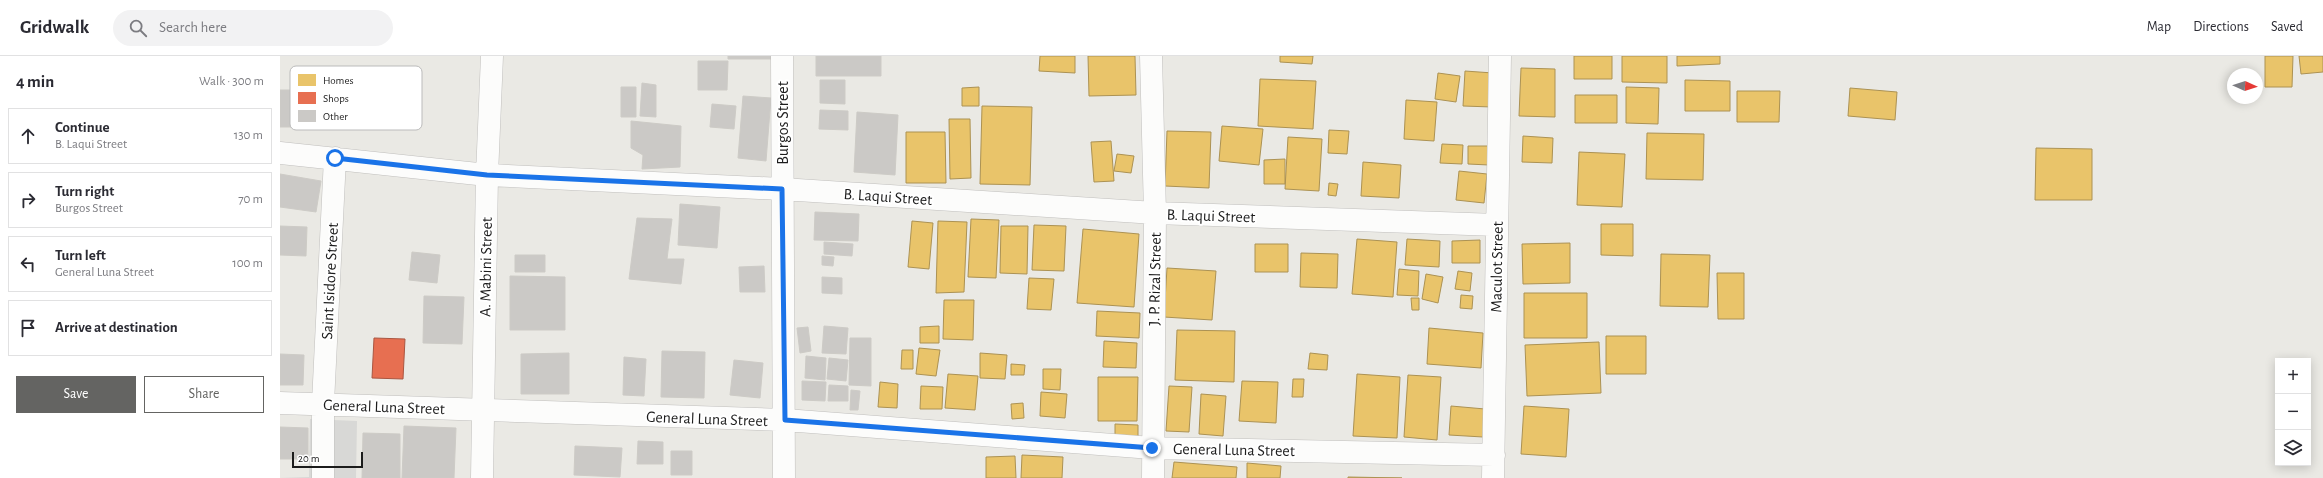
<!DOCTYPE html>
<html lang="en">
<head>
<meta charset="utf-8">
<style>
	:root { --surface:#fff; --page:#f2f2f3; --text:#2b2b33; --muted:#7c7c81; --line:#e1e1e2; --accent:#646462 }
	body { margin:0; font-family:"Alegreya Sans",sans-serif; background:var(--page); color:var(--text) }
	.controls { position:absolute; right:12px; bottom:12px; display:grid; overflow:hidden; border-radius:0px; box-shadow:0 2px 10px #0003 }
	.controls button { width:36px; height:36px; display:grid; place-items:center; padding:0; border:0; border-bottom:1px solid var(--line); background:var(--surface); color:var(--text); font:20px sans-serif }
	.compass { position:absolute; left:1947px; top:12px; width:36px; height:36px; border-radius:50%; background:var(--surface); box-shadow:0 2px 10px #0003; rotate:93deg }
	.scale { position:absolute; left:12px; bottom:10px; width:71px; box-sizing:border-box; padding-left:4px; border:2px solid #1c1c1c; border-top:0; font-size:11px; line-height:14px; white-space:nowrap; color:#1c1c1c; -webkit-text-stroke:3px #fff; paint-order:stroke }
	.stop { position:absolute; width:12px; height:12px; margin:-9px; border:3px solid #1a73e8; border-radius:50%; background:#fff }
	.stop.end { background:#1a73e8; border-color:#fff; box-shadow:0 1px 4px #0008 }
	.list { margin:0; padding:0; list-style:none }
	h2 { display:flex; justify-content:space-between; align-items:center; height:52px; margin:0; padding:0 16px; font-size:17px }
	h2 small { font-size:13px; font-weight:400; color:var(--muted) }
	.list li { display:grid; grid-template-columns:26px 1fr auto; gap:12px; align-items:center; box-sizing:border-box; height:56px; margin:0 8px 8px; padding:0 8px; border:1px solid var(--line); border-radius:0px }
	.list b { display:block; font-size:15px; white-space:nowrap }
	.list p { margin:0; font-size:13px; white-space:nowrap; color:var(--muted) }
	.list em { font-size:13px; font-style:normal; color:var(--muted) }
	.actions { display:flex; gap:8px; padding:12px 16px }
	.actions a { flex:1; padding:9px 0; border:1px solid var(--accent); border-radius:0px; text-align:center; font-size:14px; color:var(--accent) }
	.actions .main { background:var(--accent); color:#fff }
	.icon { flex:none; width:22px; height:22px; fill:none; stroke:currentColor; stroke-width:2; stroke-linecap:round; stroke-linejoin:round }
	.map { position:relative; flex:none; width:2043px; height:422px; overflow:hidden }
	header { display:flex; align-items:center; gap:24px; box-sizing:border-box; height:56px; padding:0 20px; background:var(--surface); border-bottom:1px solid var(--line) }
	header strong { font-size:19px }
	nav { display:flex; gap:22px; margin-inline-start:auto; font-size:14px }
	.search { width:280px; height:36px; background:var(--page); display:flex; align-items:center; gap:10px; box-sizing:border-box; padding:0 14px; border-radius:22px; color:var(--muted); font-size:15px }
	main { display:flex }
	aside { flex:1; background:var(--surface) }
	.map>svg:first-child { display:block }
	.religious { fill:#d8d8d6 }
	.homes { fill:#e9c46a; stroke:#ac9253 }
	.shops { fill:#e76f51; stroke:#aa5641 }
	.building { fill:#cbc9c6; stroke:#cdcbc6 }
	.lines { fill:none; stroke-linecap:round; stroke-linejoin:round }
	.minor-casing { stroke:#c0bfbd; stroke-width:23 }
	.minor { stroke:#fcfcfb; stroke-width:22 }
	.route { stroke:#1a73e8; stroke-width:5 }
	.labels { text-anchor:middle; stroke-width:4; stroke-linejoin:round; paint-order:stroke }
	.street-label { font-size:16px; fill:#1c1c1c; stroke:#fff }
	.key { fill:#fff; stroke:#bbb; stroke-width:1 }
	.key-label { font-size:11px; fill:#1c1c1c }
</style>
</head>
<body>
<header>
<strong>Gridwalk</strong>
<div class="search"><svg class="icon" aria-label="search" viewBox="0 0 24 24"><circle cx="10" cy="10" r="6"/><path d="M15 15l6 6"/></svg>Search here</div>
<nav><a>Map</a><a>Directions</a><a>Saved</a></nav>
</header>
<main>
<aside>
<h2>4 min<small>Walk · 300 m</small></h2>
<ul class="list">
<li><svg class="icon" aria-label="ahead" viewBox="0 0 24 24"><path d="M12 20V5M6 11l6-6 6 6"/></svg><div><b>Continue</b><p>B. Laqui Street</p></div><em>130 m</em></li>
<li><svg class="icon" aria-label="right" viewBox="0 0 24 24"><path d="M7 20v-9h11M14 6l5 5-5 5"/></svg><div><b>Turn right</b><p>Burgos Street</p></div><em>70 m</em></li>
<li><svg class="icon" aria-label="left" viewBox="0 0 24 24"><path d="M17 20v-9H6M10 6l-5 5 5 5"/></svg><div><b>Turn left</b><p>General Luna Street</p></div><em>100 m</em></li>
<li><svg class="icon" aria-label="arrive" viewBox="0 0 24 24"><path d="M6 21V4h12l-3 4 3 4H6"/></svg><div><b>Arrive at destination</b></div></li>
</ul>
<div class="actions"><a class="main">Save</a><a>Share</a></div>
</aside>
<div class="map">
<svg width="2043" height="422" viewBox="0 0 2043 422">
	<rect width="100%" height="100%" fill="#eae9e4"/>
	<path class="religious" d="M30,363L77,365L76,422H0L29,421Z"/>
	<path class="homes" d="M760,0H795V17L759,15Z
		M808,0H855L856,39L809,40Z
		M1000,0H1033L1032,8L1000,6Z
		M1294,0H1332V23H1294Z
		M1342,0H1387V27L1342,26Z
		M1397,0H1440V8L1397,10Z
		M1985,0H2013L2012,31H1985Z
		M2019,0H2043V16L2021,18Z
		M1241,12L1275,13V61L1239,60Z
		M1185,15L1213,17L1212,51L1183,50Z
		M1158,17L1180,20L1176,46L1155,43Z
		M980,23L1036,25L1033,73L978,70Z
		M1405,24L1450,25V55H1405Z
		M699,31V50H682V32Z
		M1346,31L1379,32L1378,68L1346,67Z
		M1570,32L1617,36L1615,64L1568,60Z
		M1457,35H1500L1499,66H1457Z
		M1295,39H1337V67H1295Z
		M1126,44L1157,46L1154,85L1124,83Z
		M702,50L752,51L750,129L700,128Z
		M669,63H690L691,122L670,123Z
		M942,70L983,73L979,109L939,105Z
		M1049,74L1069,75L1067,98L1048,97Z
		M887,75L931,76L929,132L885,130Z
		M626,76H665L666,127H626Z
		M1367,77L1424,78L1423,124L1366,123Z
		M1243,80L1273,82L1272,107L1242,106Z
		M1008,81L1042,83L1039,135L1005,133Z
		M831,85L834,125L814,126L811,86Z
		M1162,88L1183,89L1182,108L1160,107Z
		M1188,90H1210L1209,109L1188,108Z
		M1756,92L1812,93V144H1755Z
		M1299,96L1345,98L1342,151L1297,149Z
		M837,98L854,100L851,117L834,115Z
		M1005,103V128H984V104Z
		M1083,106L1121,109L1119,142L1081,140Z
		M1179,115L1207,118L1204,147L1176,144Z
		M1049,127L1058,128L1056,140L1048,139Z
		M691,163L719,164L716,222L688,221Z
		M632,165L653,167L649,213L628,211Z
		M658,165L687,166L684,236L656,237Z
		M1321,168H1353V200L1321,199Z
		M754,169L786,170L784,215L752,214Z
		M721,170H748L747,218L720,217Z
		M803,173L859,178L854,251L797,247Z
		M1077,183L1117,186L1113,241L1072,238Z
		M1127,183L1160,185L1159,211L1125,209Z
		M1200,184V207H1172V185Z
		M1290,187V227L1243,228L1242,188Z
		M975,188H1008V216H975Z
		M1021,197L1058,198L1057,232L1020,231Z
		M1381,198L1430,199L1428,251L1380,250Z
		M887,212L936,215L932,264L884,261Z
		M1119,213L1139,215L1138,240L1117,239Z
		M1178,215L1192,217L1190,235L1175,233Z
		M1437,217H1464V263H1438Z
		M1146,218L1163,221L1158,247L1142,243Z
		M749,222L774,223L771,254L747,253Z
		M1244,237H1307V282H1244Z
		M1181,239L1193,240L1192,253L1180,252Z
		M1131,242H1139V254H1132Z
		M664,244H694L693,284L663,283Z
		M817,255L860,257L859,282L816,280Z
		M659,270V287H640V271Z
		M1149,272L1203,277L1201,312L1147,308Z
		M897,274L955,275L954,326L895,324Z
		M1326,280H1366V318H1326Z
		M824,285L857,287L856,312L823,311Z
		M1319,286L1321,337L1247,340L1245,289Z
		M639,292L660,294L656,320L636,318Z
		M622,294H633V313H621Z
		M700,297L727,299L725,323L700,322Z
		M1030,297L1048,299L1047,314L1028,313Z
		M731,308L745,309L744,319H731Z
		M763,313H781L780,334L763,333Z
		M668,318L698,320L695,354L665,352Z
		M1077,318L1120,321L1117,382L1073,380Z
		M1128,319L1161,321L1157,384L1124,381Z
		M818,321H858L857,365H818Z
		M1013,323H1024L1023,341H1012Z
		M962,325L998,326L996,367L959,365Z
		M600,326L618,328L617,352L598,351Z
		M641,330L663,331L662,353H640Z
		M889,330L912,331L909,376L886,375Z
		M761,336L787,338L785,362L760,360Z
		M921,338L946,340L943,380L919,378Z
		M743,347L744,362L732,363L731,348Z
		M1171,350L1205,353L1203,381L1169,379Z
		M1244,350L1289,353L1286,401L1241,398Z
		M835,368L858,369V383L835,382Z
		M742,399L783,401L782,422H741Z
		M735,400L736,422H706V401Z
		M894,406L957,411L956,422H892Z
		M967,407L1001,410L1000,422H967Z
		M1068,421L1122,422H1068Z"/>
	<path class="shops" d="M94,282L125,283L123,323L92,322Z"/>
	<path class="building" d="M448,0H491V3H448Z
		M536,0H601V20H536Z
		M418,5H448L447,34H418Z
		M540,24H565V48L540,47Z
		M362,27L376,29V61L360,60Z
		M341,31H356V61H341Z
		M0,34H13V71H0Z
		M463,40L491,42L486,105L458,102Z
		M432,48L456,50L454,73L430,71Z
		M540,54L568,55V74L539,73Z
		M577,56L618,59L615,119L574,116Z
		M351,65L401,70L400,111L362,113L363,99L351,92Z
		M0,118L41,125L36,156L0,151Z
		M400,148L440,151L437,192L398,189Z
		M535,156L579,158L578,185L534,184Z
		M357,162L392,163L387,203H404L401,228L349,223Z
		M0,170L27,171L26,200L0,199Z
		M544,186L573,188L572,200L544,198Z
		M132,196L160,199L157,227L129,224Z
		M235,199H265V216H235Z
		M542,200L554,201L553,210L542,209Z
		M484,210L485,236H460L459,211Z
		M230,220L285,221V274H230Z
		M542,221L562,222V238L542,237Z
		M144,240L184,241L182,288L143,287Z
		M544,270L568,272L566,298L542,297Z
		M528,271L531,295L520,297L517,272Z
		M570,282H591V330L569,329Z
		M382,295L425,296L424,342L381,341Z
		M289,297V338H241V298Z
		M0,298L24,299L23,329H0Z
		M526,300L546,302L545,324L525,322Z
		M344,301L366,303L364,340L343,339Z
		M549,302L568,304L566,325L547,323Z
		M454,304L483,307L480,342L450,339Z
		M522,325L546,326L545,345L522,344Z
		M549,329L568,330V345H548Z
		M571,334L580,335L578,354H570Z
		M124,370L176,372L174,422H122Z
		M0,371L28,372V403H0Z
		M83,377L120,378V422H82Z
		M358,385L383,386V408H357Z
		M295,390L342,392L340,421L294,419Z
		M391,395H412V419H391Z"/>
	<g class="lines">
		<g class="minor-casing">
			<path id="minor" d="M502,0L504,422
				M871,0L875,157L873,422
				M0,97L207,119L502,133L875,157L1217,169
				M0,347L505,364L872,392L1214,399
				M43,422V347L55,102
				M202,422L207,119L212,0
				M1213,422L1220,0"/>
		</g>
		<use href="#minor" class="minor"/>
	</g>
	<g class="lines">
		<path class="route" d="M55,102L207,119L502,133L505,364L872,392"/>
	</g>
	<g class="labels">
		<g class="street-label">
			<text transform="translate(502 67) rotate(-90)" y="6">Burgos Street</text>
			<text transform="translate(608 140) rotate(4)" y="6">B. Laqui Street</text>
			<text transform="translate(931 159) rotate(2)" y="6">B. Laqui Street</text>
			<text transform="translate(205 211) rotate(-89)" y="6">A. Mabini Street</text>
			<text transform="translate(1216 211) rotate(-89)" y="6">Maculot Street</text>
			<text transform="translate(874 223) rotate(-89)" y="6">J. P. Rizal Street</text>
			<text transform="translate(49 225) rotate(-87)" y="6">Saint Isidore Street</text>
			<text transform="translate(104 350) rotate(2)" y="6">General Luna Street</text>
			<text transform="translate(427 362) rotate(2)" y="6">General Luna Street</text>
			<text transform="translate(954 393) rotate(1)" y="6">General Luna Street</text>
		</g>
	</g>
	<rect x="10" y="10" width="132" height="64" rx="6" class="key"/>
	<rect x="18" y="18" width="18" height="12" fill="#e9c46a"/>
	<rect x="18" y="36" width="18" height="12" fill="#e76f51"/>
	<rect x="18" y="54" width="18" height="12" fill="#cbc9c6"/>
	<g class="key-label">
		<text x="43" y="28">Homes</text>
		<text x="43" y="46">Shops</text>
		<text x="43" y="64">Other</text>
	</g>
</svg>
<div class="controls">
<button>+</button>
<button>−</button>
<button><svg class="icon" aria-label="layers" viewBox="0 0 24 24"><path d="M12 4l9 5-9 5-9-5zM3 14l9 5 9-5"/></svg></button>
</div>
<svg class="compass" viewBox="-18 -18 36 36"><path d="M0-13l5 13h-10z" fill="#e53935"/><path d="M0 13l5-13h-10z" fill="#7c7c81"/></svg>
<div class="scale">20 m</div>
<div class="stop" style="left:55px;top:102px"></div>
<div class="stop end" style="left:872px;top:392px"></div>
</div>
</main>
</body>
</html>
